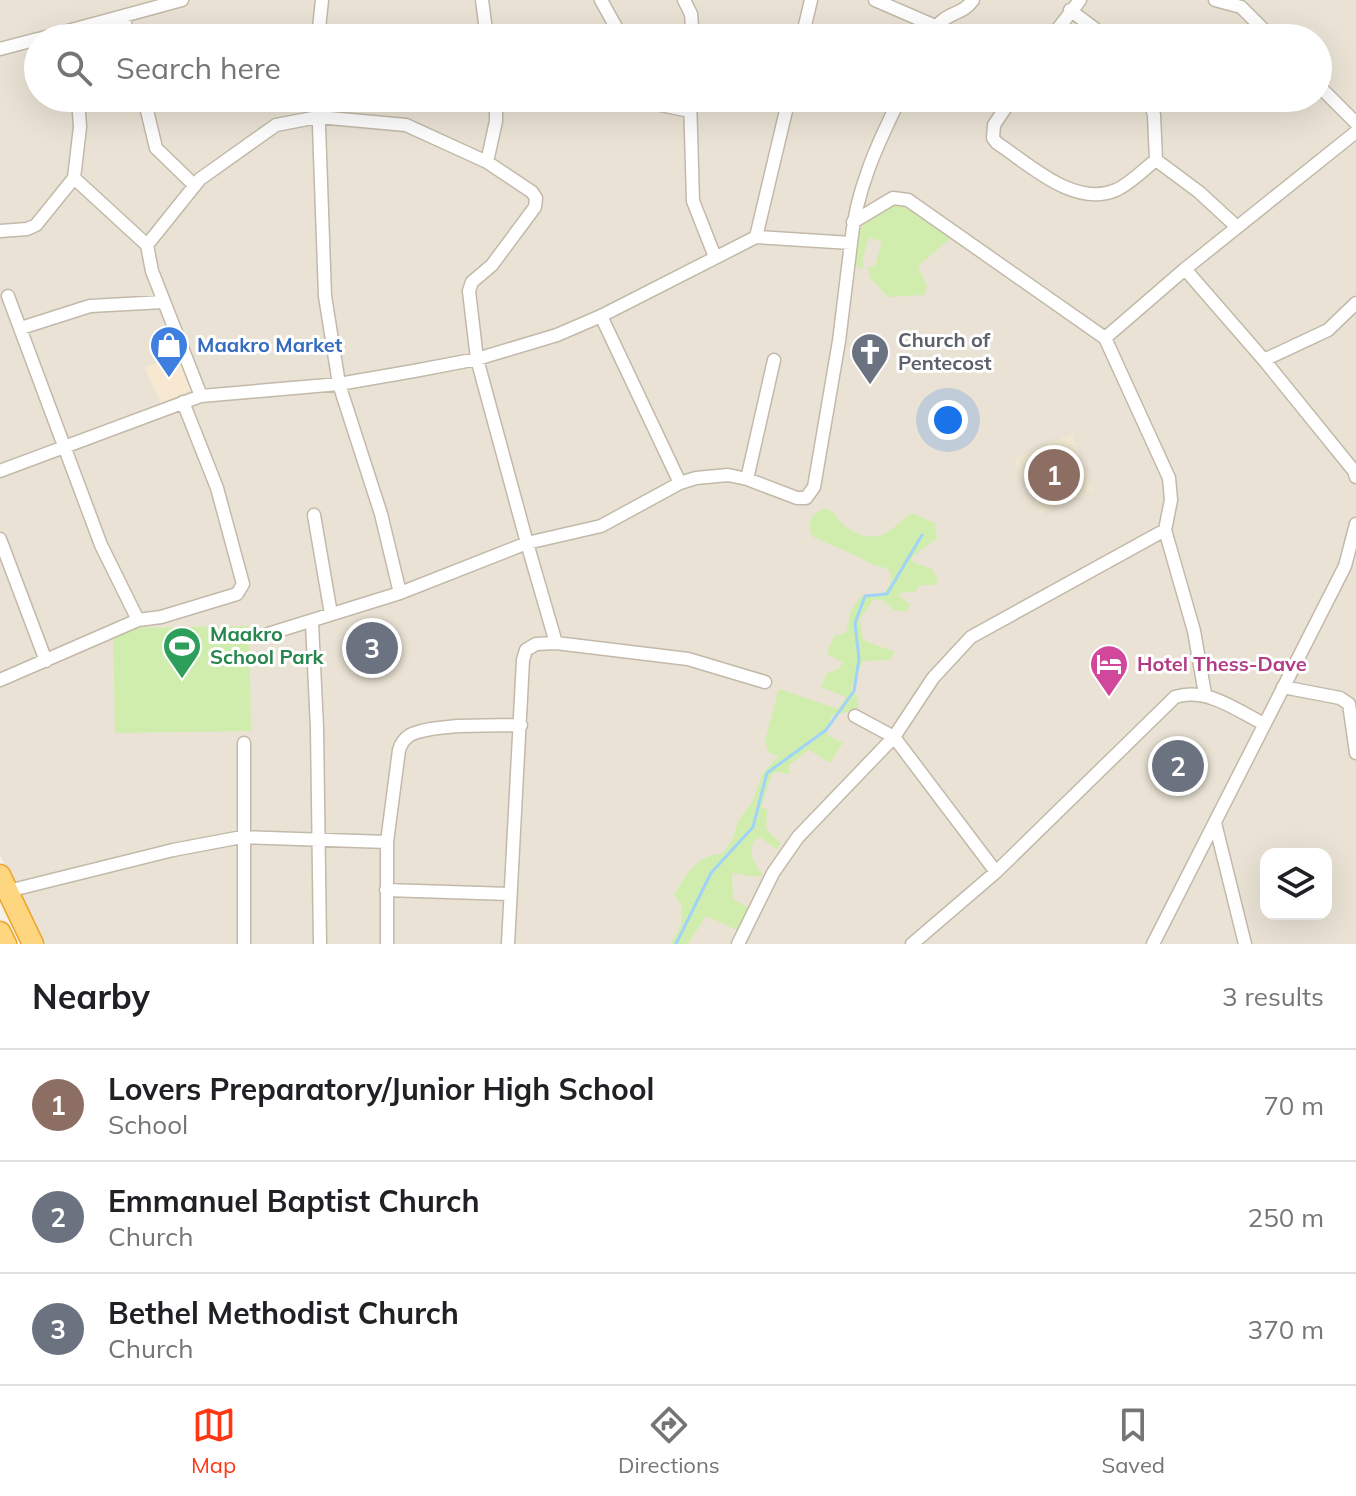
<!DOCTYPE html>
<html lang="en">
<head>
<meta charset="utf-8">
<style>
	:root { --surface:#fff; --page:#f6f6f6; --text:#202124; --muted:#757577; --line:#e0e0e0; --accent:#ff3715 }
	body { margin:0; font-family:Mulish,sans-serif; background:var(--page); color:var(--text) }
	.controls { position:absolute; right:24px; bottom:24px; display:grid; overflow:hidden; border-radius:16px; box-shadow:0 8px 32px #0002 }
	.controls button { width:72px; height:72px; display:grid; place-items:center; padding:0; border:0; border-bottom:2px solid var(--line); background:var(--surface); color:var(--text); font:40px sans-serif }
	.you { position:absolute; left:948px; top:420px; width:28px; height:28px; margin:-20px; border:6px solid #fff; border-radius:50%; background:#1a73e8; box-shadow:0 0 0 12px #1a73e833 }
	.badge { display:grid; place-items:center; width:52px; height:52px; border-radius:50%; background:var(--accent); color:#fff; font-size:26px; font-weight:700 }
	.pin { position:absolute; translate:-50% -50%; border:4px solid #fff; box-shadow:0 2px 8px #0006 }
	.list { margin:0; padding:0; list-style:none }
	h2 { display:flex; justify-content:space-between; align-items:center; height:104px; margin:0; padding:0 32px; font-size:34px }
	h2 small { font-size:26px; font-weight:400; color:var(--muted) }
	.list li { display:grid; grid-template-columns:52px 1fr auto; gap:24px; align-items:center; box-sizing:border-box; height:112px; padding:0 32px; border-top:2px solid var(--line) }
	.list b { display:block; font-size:30px; white-space:nowrap }
	.list p { margin:0; font-size:26px; white-space:nowrap; color:var(--muted) }
	.list em { font-size:26px; font-style:normal; color:var(--muted) }
	.icon { flex:none; width:44px; height:44px; fill:none; stroke:currentColor; stroke-width:2; stroke-linecap:round; stroke-linejoin:round }
	.map { position:relative; flex:none; width:1356px; height:944px; overflow:hidden }
	.search { position:absolute; background:var(--surface); box-shadow:0 8px 32px #0002; left:24px; right:24px; top:24px; height:88px; display:flex; align-items:center; gap:20px; box-sizing:border-box; padding:0 28px; border-radius:44px; color:var(--muted); font-size:30px }
	.sheet { height:440px; background:var(--surface) }
	nav { display:flex; justify-content:space-around; align-items:center; box-sizing:border-box; height:112px; border-top:2px solid var(--line); background:var(--surface); font-size:22px; color:var(--muted) }
	nav a { display:grid; justify-items:center; gap:4px }
	nav .on { color:var(--accent) }
	.map>svg:first-child { display:block }
	.residential { fill:#eae3d5; fill-rule:evenodd }
	.commercial { fill:#f9e8d1 }
	.education { fill:#efe7d0 }
	.green { fill:#d0edad }
	.lines { fill:none; stroke-linecap:round; stroke-linejoin:round }
	.stream { stroke:#9fd3f7; stroke-width:3 }
	.minor-casing { stroke:#c2b9a9; stroke-width:15 }
	.trunk-casing { stroke:#eba42c; stroke-width:23 }
	.minor { stroke:#fff; stroke-width:12 }
	.trunk { stroke:#ffd680; stroke-width:20 }
	.labels { text-anchor:middle; stroke-width:6; stroke-linejoin:round; paint-order:stroke }
	.worship-label { font-size:20px; font-weight:bold; fill:#5b616d; stroke:#fff; text-anchor:start }
	.shop-label { font-size:20px; font-weight:bold; fill:#366cbe; stroke:#fff; text-anchor:start }
	.leisure-label { font-size:20px; font-weight:bold; fill:#27864d; stroke:#fff; text-anchor:start }
	.hotel-label { font-size:20px; font-weight:bold; fill:#b23c85; stroke:#fff; text-anchor:start }
</style>
</head>
<body>
<div class="map">
<svg width="1356" height="944" viewBox="0 0 1356 944">
	<rect width="100%" height="100%" fill="#f5f1e8"/>
	<path class="residential" d="M0,0H1356V944H41L0,855ZM38,38H1318V98H38ZM1266,854H1326V914H1266Z"/>
	<path class="commercial" d="M177,354L193,389L161,403L145,368Z"/>
	<path class="education" d="M1072,434L1093,491L1040,514L1014,459Z"/>
	<path class="green" d="M893,203H901L907,209L919,210L953,236L918,266L927,286L924,295L888,297L870,278L868,267L875,266L882,241L869,238L862,261L864,267L859,268L854,263C858,223 860,224 893,203Z
		M825,508L833,512C843,528 865,544 886,533C895,528 903,519 911,513L935,523L937,538L911,558L914,563L932,569L938,579L934,585H920L915,592H903L898,595L910,604L906,612L894,610L882,600H873L860,619L863,640L895,652L890,660L863,661L851,688L858,699V709L831,716L827,735L843,743L830,763L809,750L789,765V774L777,772L772,774L761,807L767,810L766,829L781,844L776,849L761,838L754,840C749,854 753,864 763,874L758,877L732,873L733,899L749,908L739,931L706,916L688,944H671L681,925L682,906L674,895C688,872 693,858 723,853L732,840L739,820L752,802L763,773L778,756L768,752L765,740L779,689L838,709L846,697L821,687L827,673L837,670L843,663L827,654L834,636L846,633L851,611L860,597L885,592L890,584L891,574L886,568L873,565L857,556L813,537C806,522 810,515 825,508Z
		M249,626L251,731L115,733L113,628Z"/>
	<g class="lines">
		<path class="stream" d="M676,944L711,873L753,827L767,773L826,730L854,691L859,659L855,623L865,596L887,594L922,535"/>
		<g class="minor-casing">
			<path id="minor" d="M482,0L487,38
				M601,0L622,38
				M684,0L691,14L693,38
				M875,0L935,26
				M1215,0L1241,7L1272,38
				M1070,10L1107,38
				M123,16L129,38
				M42,38L182,0
				M318,38L322,0
				M802,38L811,0
				M929,38C944,9 960,18 973,0
				M1051,38L1080,0
				M0,49L38,39
				M1318,85L1356,123
				M78,98L80,127L74,178L147,245L152,271L201,396
				M144,98L156,148L194,185
				M318,98L325,296L339,384L381,514L400,593
				M655,98L661,105L690,111
				M690,98L693,201L715,257
				M1012,98L994,125L993,138L997,143C1029,164 1074,208 1116,190C1130,184 1144,169 1156,160L1154,115L1149,98
				M1156,160L1199,192L1237,227
				M487,162L496,121V98
				M853,222L893,198L908,200L1105,338L1169,478L1171,500L1165,530L1194,631L1205,694
				M0,231L27,229L36,225L74,178
				M756,237L789,98
				M147,245L200,179L276,125L318,117L406,125L487,162L532,192L536,198L535,207L492,265L472,282L469,291L477,359L527,543L556,643
				M1185,269L1264,360L1354,471L1356,477
				M8,296L101,545L138,620L161,617L237,594L243,584L217,488L183,402
				M601,316L680,483
				M21,328L90,306L163,302
				M1105,338L1185,269L1356,132
				M1264,360L1328,330L1356,303
				M0,471L201,396L339,384L414,371L477,359L557,335L601,316L756,237L851,243C856,190 877,145 900,98
				M747,479L774,360
				M314,515L331,614
				M0,539L46,661
				M312,623L317,728L320,944
				M268,634L400,593L527,543L601,526L680,483L696,478L728,475L747,479L797,498H806L814,487L839,341L851,243
				M0,680L138,620
				M1283,687L1340,698L1349,704
				M1349,704L1356,753
				M855,716L894,737L996,872
				M1215,823L1245,944
				M387,842L399,750C401,743 404,739 410,735C434,723 493,726 521,725
				M386,890L510,894
				M8,891L173,850L242,837L387,842V944
				M244,944V743
				M508,944L523,660L526,650L536,644L556,643L688,659L765,682
				M738,944L773,873L798,837L894,737L933,678L971,637L1165,530
				M912,944L996,872L1175,697C1207,687 1236,710 1264,724
				M1153,944L1345,566L1356,524"/>
		</g>
		<g class="trunk-casing">
			<path id="trunk" d="M0,875L33,944
				M0,932L6,944"/>
		</g>
		<use href="#minor" class="minor"/>
		<use href="#trunk" class="trunk"/>
	</g>
	<defs>
		<g id="shop-pin" transform="scale(2)"><path d="M0 17L-7.5 6A9.5 9.5 0 1 1 7.5 6Z" fill="#3f7fe0" stroke="#fff"/><path d="M-5-2.5h2.3a2.7 3.5 0 0 1 5.4 0H5L5.5 6h-11ZM-1.5-2.5h3a1.5 2.3 0 0 0-3 0Z" fill="#fff"/></g>
		<g id="church-pin" transform="scale(2)"><path d="M0 17L-7.5 6A9.5 9.5 0 1 1 7.5 6Z" fill="#6b7280" stroke="#fff"/><path d="M-1.2-6h2.4v3.5h3.3v2.4h-3.3V6h-2.4V-.1h-3.3v-2.4h3.3Z" fill="#fff"/></g>
		<g id="stadium-pin" transform="scale(2)"><path d="M0 17L-7.5 6A9.5 9.5 0 1 1 7.5 6Z" fill="#2e9e5b" stroke="#fff"/><path d="M0-5a6.5 5 0 1 0 0 10a6.5 5 0 1 0 0-10ZM-3.5-1.8h7v3.6h-7Z" fill="#fff"/></g>
		<g id="hotel-pin" transform="scale(2)"><path d="M0 17L-7.5 6A9.5 9.5 0 1 1 7.5 6Z" fill="#d1479c" stroke="#fff"/><path d="M-6-4.5h1.5V1H6V5H4.5V3h-9V5H-6ZM-4 0a1.8 1.8 0 1 1 3.6 0ZM.5 0V-2.5h3Q6-2.5 6 0Z" fill="#fff"/></g>
	</defs>
	<g fill-rule="evenodd">
		<use href="#shop-pin" x="169" y="345"/>
		<use href="#church-pin" x="870" y="352"/>
		<use href="#stadium-pin" x="182" y="646"/>
		<use href="#hotel-pin" x="1109" y="664"/>
	</g>
	<g class="labels">
		<g class="worship-label">
			<text x="898" y="347">Church of<tspan x="898" dy="23">Pentecost</tspan></text>
		</g>
		<g class="shop-label">
			<text x="197" y="352">Maakro Market</text>
		</g>
		<g class="leisure-label">
			<text x="210" y="641">Maakro<tspan x="210" dy="23">School Park</tspan></text>
		</g>
		<g class="hotel-label">
			<text x="1137" y="671">Hotel Thess-Dave</text>
		</g>
	</g>
</svg>
<div class="controls">
<button><svg class="icon" aria-label="layers" viewBox="0 0 24 24"><path d="M12 4l9 5-9 5-9-5zM3 14l9 5 9-5"/></svg></button>
</div>
<div class="you"></div>
<div class="pin badge" style="left:1054px;top:475px;background:#8d6e63">1</div>
<div class="pin badge" style="left:1178px;top:766px;background:#6b7280">2</div>
<div class="pin badge" style="left:372px;top:648px;background:#6b7280">3</div>
<div class="search"><svg class="icon" aria-label="search" viewBox="0 0 24 24"><circle cx="10" cy="10" r="6"/><path d="M15 15l6 6"/></svg>Search here</div>
</div>
<section class="sheet">
<h2>Nearby<small>3 results</small></h2>
<ul class="list">
<li><span class="badge" style="background:#8d6e63">1</span><div><b>Lovers Preparatory/Junior High School</b><p>School</p></div><em>70 m</em></li>
<li><span class="badge" style="background:#6b7280">2</span><div><b>Emmanuel Baptist Church</b><p>Church</p></div><em>250 m</em></li>
<li><span class="badge" style="background:#6b7280">3</span><div><b>Bethel Methodist Church</b><p>Church</p></div><em>370 m</em></li>
</ul>
</section>
<nav>
<a class="on"><svg class="icon" aria-label="map" viewBox="0 0 24 24"><path d="M3 6l6-2 6 2 6-2v14l-6 2-6-2-6 2zM9 4v14M15 6v14"/></svg>Map</a>
<a><svg class="icon" aria-label="directions" viewBox="0 0 24 24"><path d="M12 3l9 9-9 9-9-9zM9 14v-3h6M13 9l2 2-2 2"/></svg>Directions</a>
<a><svg class="icon" aria-label="saved" viewBox="0 0 24 24"><path d="M7 4h10v16l-5-4-5 4z"/></svg>Saved</a>
</nav>
</body>
</html>
